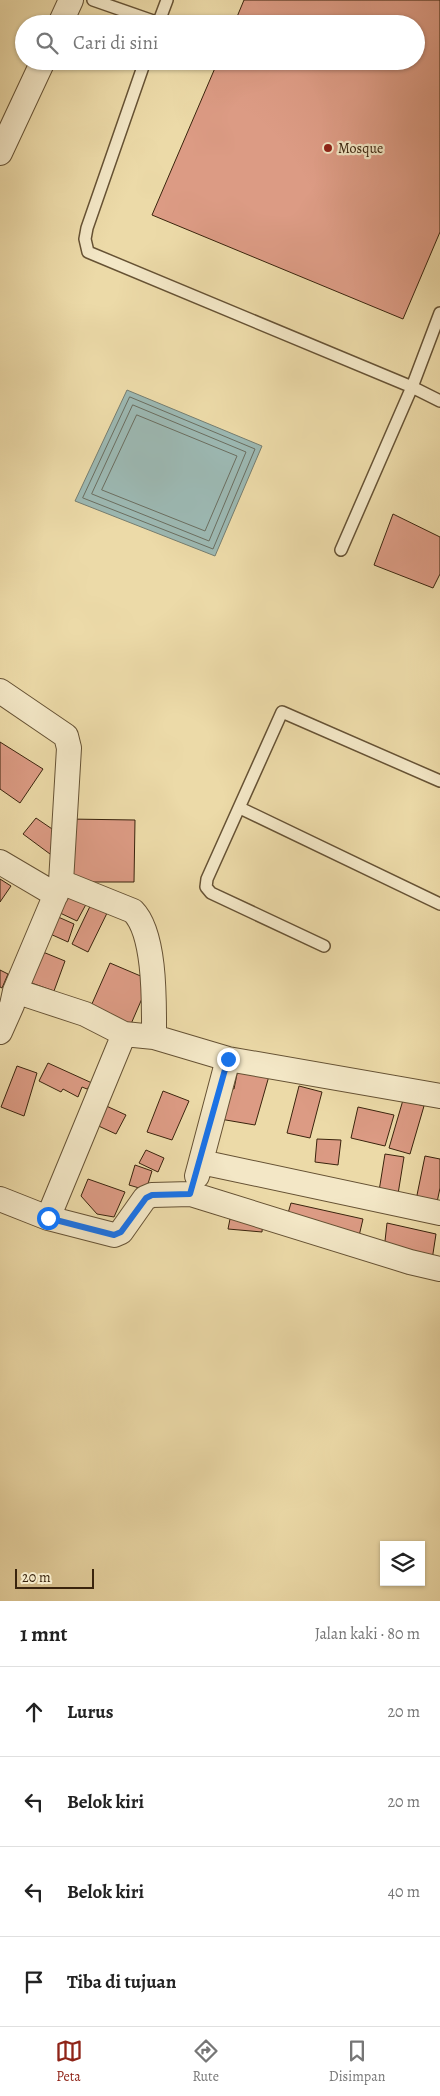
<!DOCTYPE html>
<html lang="id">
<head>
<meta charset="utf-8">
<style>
	:root { --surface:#fff; --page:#f6f6f6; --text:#222; --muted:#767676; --line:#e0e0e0; --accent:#8f2418 }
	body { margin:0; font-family:Alegreya,serif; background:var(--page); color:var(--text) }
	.controls { position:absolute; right:15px; bottom:15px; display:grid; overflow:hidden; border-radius:0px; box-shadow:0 1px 4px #0004 }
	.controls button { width:45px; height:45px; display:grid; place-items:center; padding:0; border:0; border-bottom:1px solid var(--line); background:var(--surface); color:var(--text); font:25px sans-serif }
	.scale { position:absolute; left:15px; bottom:12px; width:79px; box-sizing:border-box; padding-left:5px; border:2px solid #3a240d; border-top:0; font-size:14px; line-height:18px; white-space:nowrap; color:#3a240d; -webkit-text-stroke:4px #f3e7c6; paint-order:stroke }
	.stop { position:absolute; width:15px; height:15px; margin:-11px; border:4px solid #1a73e8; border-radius:50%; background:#fff }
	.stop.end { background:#1a73e8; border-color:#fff; box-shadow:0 1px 5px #0008 }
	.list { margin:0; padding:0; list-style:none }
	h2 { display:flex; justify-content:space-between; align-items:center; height:65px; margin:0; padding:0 20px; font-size:21px }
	h2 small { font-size:16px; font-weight:400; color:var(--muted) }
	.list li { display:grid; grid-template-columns:32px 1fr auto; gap:15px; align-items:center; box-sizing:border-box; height:90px; padding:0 20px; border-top:1px solid var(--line) }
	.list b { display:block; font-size:19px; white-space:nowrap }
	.list em { font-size:16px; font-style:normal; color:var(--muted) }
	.icon { flex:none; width:28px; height:28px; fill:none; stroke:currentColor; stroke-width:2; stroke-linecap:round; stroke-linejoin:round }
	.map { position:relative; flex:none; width:440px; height:1601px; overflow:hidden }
	.search { position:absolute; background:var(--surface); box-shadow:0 1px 4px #0004; left:15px; right:15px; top:15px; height:55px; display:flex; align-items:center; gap:12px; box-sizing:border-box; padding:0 18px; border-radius:28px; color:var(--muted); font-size:19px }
	.sheet { height:425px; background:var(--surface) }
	nav { display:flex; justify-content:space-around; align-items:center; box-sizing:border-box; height:70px; border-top:1px solid var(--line); background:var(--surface); font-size:14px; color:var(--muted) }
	nav a { display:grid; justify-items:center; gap:2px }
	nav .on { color:var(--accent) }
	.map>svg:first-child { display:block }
	.water { fill:#9cb8b2; stroke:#757d70 }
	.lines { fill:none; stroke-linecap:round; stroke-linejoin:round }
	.shore { stroke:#6b6e60; stroke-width:1 }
	.building { fill:#dc9b84; stroke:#3a240d }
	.service-casing { stroke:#665234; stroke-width:14 }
	.minor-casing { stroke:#665234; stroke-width:26 }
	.service { stroke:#f3e7c6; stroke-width:11 }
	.minor { stroke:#f3e7c6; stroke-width:24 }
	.route { stroke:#1a73e8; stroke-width:6 }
	.poi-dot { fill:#8f2418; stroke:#f3e7c6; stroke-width:2 }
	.labels { text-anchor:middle; stroke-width:4.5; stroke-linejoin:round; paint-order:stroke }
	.poi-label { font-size:14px; fill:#3a240d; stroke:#f3e7c6; text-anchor:start }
</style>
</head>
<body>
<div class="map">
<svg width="440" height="1601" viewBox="0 0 440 1601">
	<rect width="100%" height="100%" fill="#ecdaa8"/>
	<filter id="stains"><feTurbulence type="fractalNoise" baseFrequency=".004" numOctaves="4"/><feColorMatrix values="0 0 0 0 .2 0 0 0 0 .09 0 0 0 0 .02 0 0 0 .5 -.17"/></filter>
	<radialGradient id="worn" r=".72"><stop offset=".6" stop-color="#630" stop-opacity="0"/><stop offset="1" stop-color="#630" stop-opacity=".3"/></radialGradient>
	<path class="water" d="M127,390L262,446L215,556L75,501Z"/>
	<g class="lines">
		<path class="shore" d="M130,397L255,449L213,549L83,498Z
			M133,405L246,452L209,541L92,494Z
			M137,415L237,456L205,531L102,490Z"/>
	</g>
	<path class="building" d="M244,0H440V232L403,319L152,215L218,61H416V24H234Z
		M393,514L440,537V574L433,588L374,565Z
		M0,742L43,769L20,803L0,789Z
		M36,818L58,833L50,854L23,834Z
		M68,819L135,820L134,882H67Z
		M0,879L11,886L0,902Z
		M67,889L90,897L77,921L58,912Z
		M93,900L110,907L88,952L72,944Z
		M56,916L74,924L68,942L48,933Z
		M38,950L65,961L54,991L26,981Z
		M110,963L150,980L131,1024L91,1006Z
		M0,970L8,974L2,988L0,987Z
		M48,1063L92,1083L87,1089L82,1087L78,1097L63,1089L61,1092L39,1081Z
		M17,1066L37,1073L24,1116L1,1107Z
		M238,1069L269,1076L255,1125L220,1119L227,1087L234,1089Z
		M299,1086L322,1092L310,1138L287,1133Z
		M163,1091L189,1101L172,1140L147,1132Z
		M403,1100L424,1106L410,1154L389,1148Z
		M102,1104L126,1115L116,1134L92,1123Z
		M358,1107L394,1115L385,1146L351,1138Z
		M317,1139L341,1140L338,1165L315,1162Z
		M146,1150L164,1158L158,1172L139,1163Z
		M385,1154L404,1157L398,1194L379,1191Z
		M425,1156L440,1159V1188L436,1207L416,1200Z
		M135,1165L152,1171L146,1190L129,1185Z
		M88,1179L125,1192L114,1217L97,1214L81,1196Z
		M291,1203L363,1219L359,1236L286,1220Z
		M231,1214L263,1219L262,1232L228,1229Z
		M387,1223L436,1234L432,1260L384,1250Z"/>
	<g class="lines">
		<g class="service-casing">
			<path id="service" d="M93,0L159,23
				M158,24L167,0
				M145,61L87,228L85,239L88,252L412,387L440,313
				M341,550L412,387L440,401
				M240,808L440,904
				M324,946L211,893L206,887L207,879L282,712L440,781"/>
		</g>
		<g class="minor-casing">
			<path id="minor" d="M60,24L71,0
				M0,153L43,61
				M0,691L66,736L69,748L61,882L15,991L12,1005L0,1032
				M0,862L56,895
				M61,882L133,911C156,934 154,1004 154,1037
				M15,991L85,1014L124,1034L154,1037L228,1059L440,1096
				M201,1162L440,1213
				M197,1176L228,1059
				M0,1199L48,1218L124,1034
				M48,1218L114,1235L121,1232L145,1198L152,1195L191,1194L410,1262L440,1269"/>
		</g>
		<use href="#service" class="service"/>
		<use href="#minor" class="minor"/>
	</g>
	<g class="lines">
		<path class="route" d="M48,1218L114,1235L121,1232L146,1198L152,1195L190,1194L228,1059"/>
	</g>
	<circle class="poi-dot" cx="328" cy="148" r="5"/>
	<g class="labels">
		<g class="poi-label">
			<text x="338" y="153">Mosque</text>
		</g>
	</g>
	<rect width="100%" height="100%" filter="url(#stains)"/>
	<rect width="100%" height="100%" fill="url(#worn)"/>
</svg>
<div class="controls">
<button><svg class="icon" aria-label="layers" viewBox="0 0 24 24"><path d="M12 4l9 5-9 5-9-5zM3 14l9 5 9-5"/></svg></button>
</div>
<div class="scale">20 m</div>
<div class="stop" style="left:48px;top:1218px"></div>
<div class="stop end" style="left:228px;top:1059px"></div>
<div class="search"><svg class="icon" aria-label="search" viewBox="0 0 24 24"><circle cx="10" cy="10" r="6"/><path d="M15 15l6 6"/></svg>Cari di sini</div>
</div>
<section class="sheet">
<h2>1 mnt<small>Jalan kaki · 80 m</small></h2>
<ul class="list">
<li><svg class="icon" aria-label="ahead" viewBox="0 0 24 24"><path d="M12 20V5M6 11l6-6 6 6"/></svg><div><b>Lurus</b></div><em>20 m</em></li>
<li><svg class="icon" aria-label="left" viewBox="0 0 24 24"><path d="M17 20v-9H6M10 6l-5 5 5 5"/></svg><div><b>Belok kiri</b></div><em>20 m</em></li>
<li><svg class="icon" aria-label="left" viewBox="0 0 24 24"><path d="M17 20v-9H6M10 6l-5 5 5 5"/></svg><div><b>Belok kiri</b></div><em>40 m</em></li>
<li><svg class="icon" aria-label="arrive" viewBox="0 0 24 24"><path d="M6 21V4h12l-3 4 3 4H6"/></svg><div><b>Tiba di tujuan</b></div></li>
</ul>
</section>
<nav>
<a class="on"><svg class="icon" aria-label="map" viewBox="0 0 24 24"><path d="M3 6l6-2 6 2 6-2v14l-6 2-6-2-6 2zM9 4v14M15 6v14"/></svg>Peta</a>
<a><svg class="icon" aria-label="directions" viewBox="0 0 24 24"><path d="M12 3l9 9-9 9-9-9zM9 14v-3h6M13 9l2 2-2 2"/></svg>Rute</a>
<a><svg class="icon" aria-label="saved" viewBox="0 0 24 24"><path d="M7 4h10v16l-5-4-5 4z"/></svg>Disimpan</a>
</nav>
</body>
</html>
